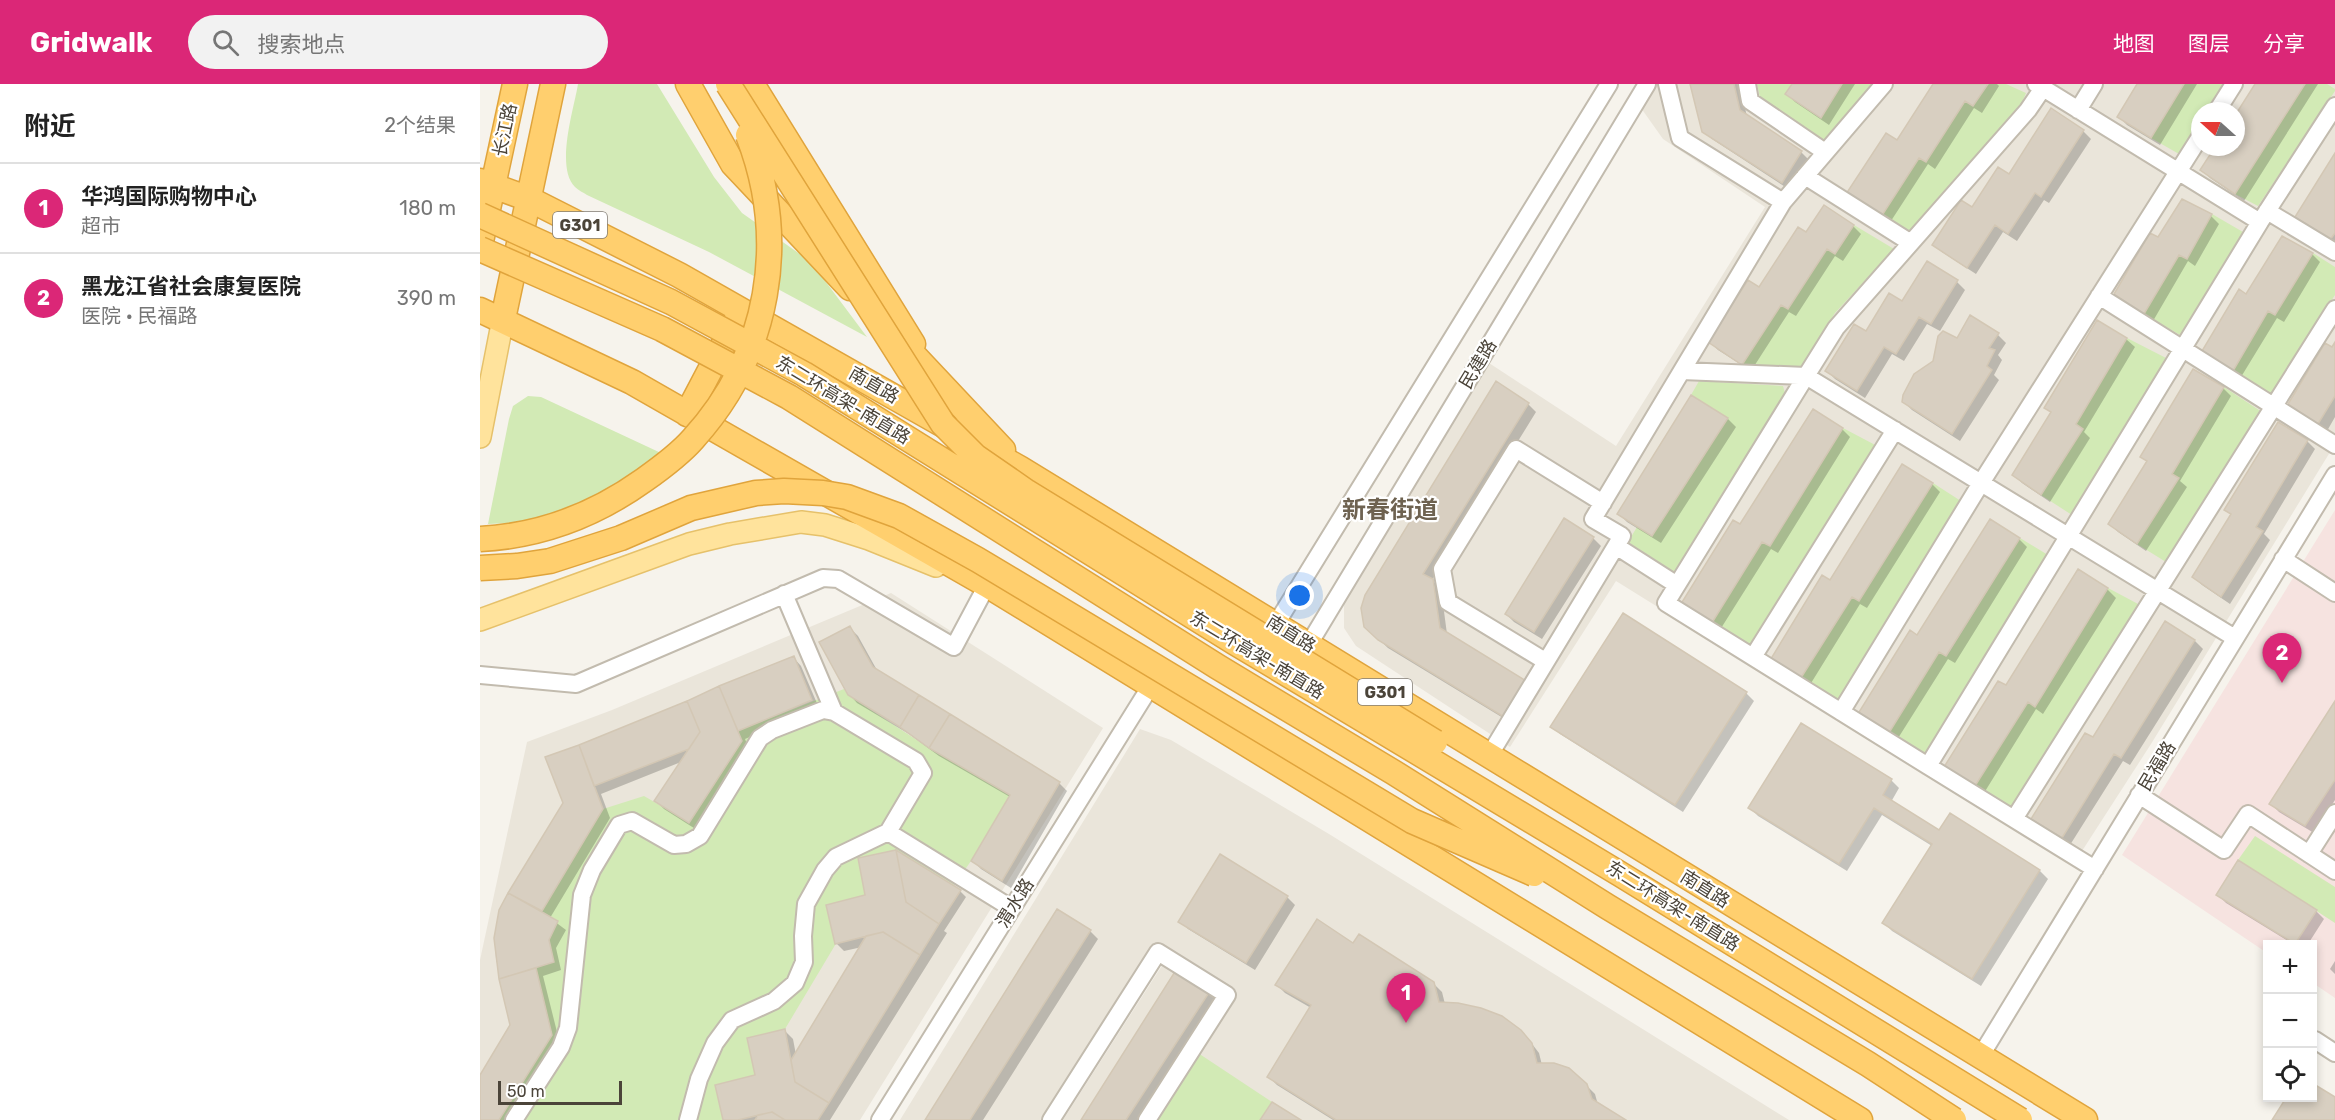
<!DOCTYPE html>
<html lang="zh">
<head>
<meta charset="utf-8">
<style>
	:root { --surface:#fff; --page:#f2f2f2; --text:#222; --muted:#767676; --line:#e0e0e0; --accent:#db2777 }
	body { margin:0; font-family:Rubik,"Noto Sans SC",sans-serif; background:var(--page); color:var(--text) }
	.controls { position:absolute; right:18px; bottom:18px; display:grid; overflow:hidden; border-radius:0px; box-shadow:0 3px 9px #0003 }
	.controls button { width:54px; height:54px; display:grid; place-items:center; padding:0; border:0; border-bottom:2px solid var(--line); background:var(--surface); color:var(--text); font:30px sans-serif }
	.compass { position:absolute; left:1711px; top:18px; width:54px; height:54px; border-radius:50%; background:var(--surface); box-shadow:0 3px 9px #0003; rotate:291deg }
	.scale { position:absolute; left:18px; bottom:15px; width:124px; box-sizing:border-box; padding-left:6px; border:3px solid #4b4439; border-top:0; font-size:16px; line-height:21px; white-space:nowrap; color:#4b4439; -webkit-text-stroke:4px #fff; paint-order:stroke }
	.you { position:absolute; left:820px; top:512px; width:21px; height:21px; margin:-15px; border:4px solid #fff; border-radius:50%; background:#1a73e8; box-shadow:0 0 0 9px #1a73e833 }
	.badge { display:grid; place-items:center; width:39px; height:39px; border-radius:50%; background:var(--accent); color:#fff; font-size:20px; font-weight:700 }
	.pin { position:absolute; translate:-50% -50px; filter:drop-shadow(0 2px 3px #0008) }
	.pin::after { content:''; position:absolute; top:32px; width:21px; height:18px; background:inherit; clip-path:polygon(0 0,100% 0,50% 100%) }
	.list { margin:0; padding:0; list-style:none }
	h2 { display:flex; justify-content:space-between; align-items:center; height:78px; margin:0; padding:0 24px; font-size:26px }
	h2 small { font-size:20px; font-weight:400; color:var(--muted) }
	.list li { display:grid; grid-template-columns:39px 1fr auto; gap:18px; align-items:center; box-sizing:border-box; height:90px; padding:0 24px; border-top:2px solid var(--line) }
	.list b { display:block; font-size:22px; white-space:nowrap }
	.list p { margin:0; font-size:20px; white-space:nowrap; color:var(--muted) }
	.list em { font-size:20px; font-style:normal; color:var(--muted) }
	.icon { flex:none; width:33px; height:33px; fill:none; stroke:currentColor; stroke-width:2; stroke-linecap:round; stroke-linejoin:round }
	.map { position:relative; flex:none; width:1855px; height:1036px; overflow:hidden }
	header { display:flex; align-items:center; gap:36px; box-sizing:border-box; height:84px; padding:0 30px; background:var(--accent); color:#fff }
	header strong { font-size:28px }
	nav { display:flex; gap:33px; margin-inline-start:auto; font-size:21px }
	.search { width:420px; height:54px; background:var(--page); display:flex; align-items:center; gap:15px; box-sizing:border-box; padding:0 21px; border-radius:33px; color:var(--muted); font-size:22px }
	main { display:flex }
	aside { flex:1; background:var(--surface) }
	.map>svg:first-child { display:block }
	.residential { fill:#eae5da; fill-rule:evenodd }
	.medical { fill:#f6e3e0 }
	.green { fill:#d2eab5 }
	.shadow { fill:#0003 }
	.building { fill:#d8cfc1; stroke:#d3c7b4; stroke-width:1.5 }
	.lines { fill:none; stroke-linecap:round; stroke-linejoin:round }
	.minor-casing { stroke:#c2bbae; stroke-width:20 }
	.major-casing { stroke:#e6c16a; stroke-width:24 }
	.highway-casing { stroke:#e0a43c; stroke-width:27 }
	.minor { stroke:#fff; stroke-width:16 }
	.major { stroke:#ffe39c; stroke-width:21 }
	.highway { stroke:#ffcf6e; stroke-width:24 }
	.highway-bridge-casing { stroke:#e0a43c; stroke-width:27; stroke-linecap:butt }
	.highway-bridge { stroke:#ffcf6e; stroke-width:24 }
	.labels { text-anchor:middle; stroke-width:4.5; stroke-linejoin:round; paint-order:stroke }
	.shield { fill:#fff; stroke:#817c74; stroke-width:1.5 }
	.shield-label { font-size:16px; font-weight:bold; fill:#4b4439 }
	.street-label { font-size:18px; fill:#4b4439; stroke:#fff }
	.district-label { font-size:24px; font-weight:bold; fill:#6e6250; stroke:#fff }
</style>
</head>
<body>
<header>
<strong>Gridwalk</strong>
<div class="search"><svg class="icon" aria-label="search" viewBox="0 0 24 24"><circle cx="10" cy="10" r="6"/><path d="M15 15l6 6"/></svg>搜索地点</div>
<nav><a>地图</a><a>图层</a><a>分享</a></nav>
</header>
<main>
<aside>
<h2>附近<small>2个结果</small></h2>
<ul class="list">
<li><span class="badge">1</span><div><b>华鸿国际购物中心</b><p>超市</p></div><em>180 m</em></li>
<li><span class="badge">2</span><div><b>黑龙江省社会康复医院</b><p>医院 · 民福路</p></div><em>390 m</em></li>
</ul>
</aside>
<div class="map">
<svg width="1855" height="1036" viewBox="0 0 1855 1036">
	<rect width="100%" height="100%" fill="#f6f3ec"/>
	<path class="residential" d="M1175,0H1855V360L1671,660L1593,781L1136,497L1030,663L876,562L864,544V515L872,496L1009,279L1136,362L1285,123L1183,55L1161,24ZM1720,27H1756V63H1720Z
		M411,509L623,644L380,1036H0V876L47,658L132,626Z
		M660,645L691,656L849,750L1309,1036H583L692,866L683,860L571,1036H420Z"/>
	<path class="medical" d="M1855,426V914L1833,899L1832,860H1788L1787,869L1642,771Z"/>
	<path class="green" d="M98,0H177L234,93L262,129L331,178L387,253L229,168L107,111C104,109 98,106 95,103C75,83 94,25 98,0Z
		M1277,0H1312L1306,10L1340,34L1362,0H1392L1343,57L1280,14Z
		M1508,0H1526L1546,9L1541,21L1430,149L1401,133L1439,74L1446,78L1485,17L1493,22Z
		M1704,0H1746L1728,27H1720V39L1699,70L1671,54Z
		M1825,0H1847L1855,5V7L1778,122L1755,110Z
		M1732,130L1763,148L1700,251L1664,230L1699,171L1707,175Z
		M1374,141L1414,165L1355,229L1321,283L1262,281L1301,221L1308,225L1347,165L1355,170Z
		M1833,169L1855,183V211L1791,310L1753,287L1788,227L1795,231Z
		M1647,254L1688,275L1592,431L1561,411L1603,345L1596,340Z
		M1219,297L1303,302L1305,309L1194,488L1148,458L1157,443L1172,452L1248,334L1211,311Z
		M1744,303L1782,328L1686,478L1657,460L1699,394L1692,390Z
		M48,312L61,313L181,369C141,400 96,428 45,438C34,440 20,439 8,440L29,335L33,322Z
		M1363,344L1399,363L1271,567L1230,542L1282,458L1290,462Z
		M1453,399L1484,419L1357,620L1319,597L1372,513L1379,517Z
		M1540,454L1568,471L1445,674L1407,652L1459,568L1467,572Z
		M1628,504L1660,521L1530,724L1495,702L1548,618L1555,622Z
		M364,605L368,611L449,664L530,711L491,777L474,801L416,766L378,774L385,811L305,945L267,954L275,991L235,1001L243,1036H19L72,951L56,884L74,878L69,856L78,837L62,827L123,725L164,712L209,738L262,657L258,647Z
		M1775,752L1855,803V839L1758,776Z
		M712,965L792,1018L781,1036H667Z"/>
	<path class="shadow" d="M1212,0H1260L1267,33L1321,68L1329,76L1310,106L1232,55L1223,47Z
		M1314,0H1375L1349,41L1315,18L1307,10Z
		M1455,0H1517L1519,2L1502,29L1494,24L1455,85L1448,80L1409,140L1376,118Z
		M1659,0H1717L1680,61L1647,41L1639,33Z
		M1777,0H1838L1764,117L1730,94L1722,86L1737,63H1756V32Z
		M1603,47L1611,55L1569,119L1564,116L1537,157L1523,148L1496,190L1462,168L1454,160L1529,92Z
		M1855,72V161L1825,140L1817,132Z
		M1731,132L1739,140L1715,182L1708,177L1673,237L1644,218L1636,210L1678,155Z
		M1373,142L1381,150L1363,177L1355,172L1316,232L1309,228L1271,287L1238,266L1230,258L1327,150Z
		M1832,170L1840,178L1804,238L1797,234L1761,293L1732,274L1724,266L1767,212Z
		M1477,198L1485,206L1460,247L1447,240L1424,277L1412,270L1385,314L1355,295L1347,287L1386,249L1423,219Z
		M1490,233L1518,251L1526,259L1518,271L1522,276L1514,291L1519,296L1480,357L1432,326L1423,317L1477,256Z
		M1646,255L1655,263L1604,348L1610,354L1570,418L1542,399L1534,391L1572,330L1566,324Z
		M1855,261V333L1847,347L1818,328L1810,320Z
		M1743,304L1751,312L1700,397L1707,403L1666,467L1638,448L1630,440L1668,379L1662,373Z
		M1212,313L1248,335L1256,343L1181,459L1147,438L1139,430Z
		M1048,320L1056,328L952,496L961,505L967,550L1033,640L908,564L885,542Z
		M1362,345L1370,353L1298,469L1291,465L1238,549L1201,522L1261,443Z
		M1827,357L1835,365L1784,450L1790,456L1750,520L1722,501L1713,493L1752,432L1746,426Z
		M1452,400L1460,408L1387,524L1380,520L1328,604L1299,586L1350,498Z
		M1113,454L1121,462L1062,555L1034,538L1026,530Z
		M1539,455L1547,463L1475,579L1468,575L1415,659L1386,641L1438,553Z
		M1599,487L1628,506L1636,514L1563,630L1556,625L1504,709L1474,691Z
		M1685,539L1715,557L1723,565L1650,681L1643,677L1590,761L1561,743L1553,735L1613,655Z
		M370,544L378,552L398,588L579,699L587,707L531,804L501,785L493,777L530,713L459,672L429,650L377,619L369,610Z
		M313,573L321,582L339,624L265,655L269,665L217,746L184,725L176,717L201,678L121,710L130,734L70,834L86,846L76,864L81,886L63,892L80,960L32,1036H0V994L32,941L16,875L15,854L20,826L84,719L100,663Z
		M1266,609L1274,617L1203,728L1080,650L1072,642Z
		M1855,620V716L1834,749L1799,728L1791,720Z
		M1411,696L1419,704L1411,718L1460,748L1560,787L1568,795L1501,902L1412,847L1404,839L1452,762L1402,731L1367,787L1278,732L1270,724Z
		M480,807L486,813L464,847L467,849L350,1036H245L276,992L305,947L313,955L316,971L382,863L364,867L356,859Z
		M1738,811L1836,827L1844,835L1828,860H1813L1746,819Z
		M807,813L815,821L775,886L708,845L700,837Z
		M610,847L618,855L503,1036H447Z
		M873,861L953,899L962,908L965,920L1049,956L1059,969L1062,981L1106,1001L1115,1010L1118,1021L1144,1036H853L797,1001L789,993L831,924L805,909L797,901Z
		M1855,877V890L1850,885Z
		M729,909L737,917L659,1036H603Z"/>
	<path class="building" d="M1210,0H1254L1260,26L1322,67L1302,99L1222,48Z
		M1312,0H1362L1341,34L1305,10Z
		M1453,0H1508L1493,22L1485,17L1446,78L1439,74L1401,133L1366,110L1406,49L1417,56Z
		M1657,0H1704L1671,54L1637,33Z
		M1775,0H1825L1755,110L1720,86L1735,63H1756V30Z
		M1571,24L1604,46L1561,113L1555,109L1528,150L1515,141L1487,184L1452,161L1481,116L1492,123L1518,83L1529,90Z
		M1855,69V149L1850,156L1815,133Z
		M1702,115L1732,130L1707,175L1699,171L1664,230L1634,210L1670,149L1678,153Z
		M1344,121L1374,141L1355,170L1347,165L1308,225L1301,221L1262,281L1228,258L1268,196L1279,203L1318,143L1326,148Z
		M1802,152L1833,169L1795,231L1788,227L1753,287L1722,267L1759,205L1766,210Z
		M1447,177L1478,196L1451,240L1439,233L1416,270L1404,263L1377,307L1345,287L1374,240L1386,247L1409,209L1422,217Z
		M1490,231L1519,249L1509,264L1515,266L1507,282L1512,286L1472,350L1422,318L1423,311L1434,290L1453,277L1458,252L1463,247L1477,254Z
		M1617,236L1647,254L1596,340L1603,345L1561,411L1532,391L1571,328L1564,324Z
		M1855,258V312L1838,340L1808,320L1845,259L1852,263Z
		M1713,285L1744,303L1692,390L1699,394L1657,460L1628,440L1667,377L1660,373Z
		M1016,297L1049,319L943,490L953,495L960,544L1048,598L1024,633L898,556L884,543L881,524L885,511Z
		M1211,311L1248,334L1172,452L1137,430Z
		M1333,325L1363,344L1290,462L1282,458L1230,542L1199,523L1253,436L1260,440Z
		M1798,338L1828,356L1776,443L1783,447L1741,513L1712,493L1751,430L1744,426Z
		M1422,380L1453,399L1379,517L1372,513L1319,597L1289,578L1342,491L1350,496Z
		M1084,434L1114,453L1054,548L1025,530Z
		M1510,435L1540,454L1466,572L1459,568L1407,652L1376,633L1430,546L1437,551Z
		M1598,485L1628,504L1555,623L1548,618L1495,702L1464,683L1518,597L1526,601Z
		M1143,529L1267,608L1195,721L1070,643Z
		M1685,537L1715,556L1641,674L1634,670L1582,754L1551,735L1605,649L1613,653Z
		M370,542L393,583L439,611L420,643L368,611L339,558Z
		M314,572L332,616L258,647L239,602Z
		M239,602L262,657L209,739L174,717L220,648L207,617Z
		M439,611L470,630L449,664L420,643Z
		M207,617L220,648L209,665L114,702L99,661Z
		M1855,617V696L1825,742L1789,720Z
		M470,630L580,698L522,797L491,777L530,711L449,664Z
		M1321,639L1412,695L1403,711L1459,746L1470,729L1560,786L1492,895L1402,839L1452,760L1394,724L1359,780L1268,724Z
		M99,661L123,725L62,827L28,809L83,719L65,673Z
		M416,766L426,818L459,840L440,871L403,848L355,860L346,821L385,811L378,774Z
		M416,766L481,806L459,840L426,818Z
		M740,770L808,812L766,879L698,838Z
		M1758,776L1837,826L1815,860L1736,811Z
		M28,809L78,837L69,856L74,878L19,895L14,854L19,826Z
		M577,825L611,846L490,1036H445Z
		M837,835L873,859L879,850L954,898L959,918L978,919L1001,924L1022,932L1041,946L1052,959L1057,979H1074L1089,984L1107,1000L1112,1015L1146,1036H856L787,993L831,921L795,901Z
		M403,848L440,871L349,1019L315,998L311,976L386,852Z
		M56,884L72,951L19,1036H0V991L30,941L19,895Z
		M696,886L730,907L646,1036H601Z
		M305,945L315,998L349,1019L338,1036H305L292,1028L258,1036H243L235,1001L275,991L267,954Z
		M1832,999L1855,1013V1036H1792L1806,1014H1832Z
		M792,1018L821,1036H780Z
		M292,1028L305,1036H275L278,1031Z"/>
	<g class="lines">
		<g class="minor-casing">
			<path id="minor" d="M1187,0L1200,54L1303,118
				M1267,0L1270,17L1345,68
				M1563,4L1780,138L1448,682L1186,519L1326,292C1469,379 1612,467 1755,554
				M1598,26L1614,0
				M1737,27L1754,0
				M1325,92L1431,159
				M1787,127L1855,168
				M1780,138L1855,22
				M1619,212L1855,361
				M1202,287L1326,292L1356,244L1548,26L1563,4L1556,0
				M1136,462L1197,501
				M1803,475L1855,509
				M304,510L354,628
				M796,540L1129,0
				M829,560L1167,0
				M1273,573L1415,346
				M1065,577L968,518L962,485L1036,365L1123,419
				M0,591L96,600L343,494L358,495L474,563L507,501
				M1361,628L1501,399L1720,53
				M1009,672L1142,452L1113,435L1303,118L1404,0
				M1448,682L1615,785
				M1659,711L1744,766L1768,730L1855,787
				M1534,735L1855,225
				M408,748L531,824
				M1829,770L1855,729
				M1835,956L1855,969
				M1500,973L1855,391
				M34,1036L81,963L88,944L102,811L112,786L139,741L152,737L194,761L206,760L220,752L280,654L292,646L343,626L354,628L436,677L443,689L408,748L356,773L345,786L326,820L323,852L324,878L315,899L294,917L252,936L235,959L219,995L208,1036
				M400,1036L670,603
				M571,1036L678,868L747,911L667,1036"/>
		</g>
		<g class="major-casing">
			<path id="major" d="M0,353L23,235
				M0,536L209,460L250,450L321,438L345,441L389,455L456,482"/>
		</g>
		<g class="highway-casing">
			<path id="highway" d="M208,0L253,80L370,204
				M272,0L433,260
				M0,97L49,115L199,191L541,385L1605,1036
				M0,162L35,0
				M0,226L152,298L507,501L1380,1036
				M23,235L73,0
				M413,249L523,366
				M207,330L259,231"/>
		</g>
		<use href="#minor" class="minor"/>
		<use href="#major" class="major"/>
		<use href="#highway" class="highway"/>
		<g class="highway-bridge-casing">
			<path id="highway-bridge" d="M248,0L463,340L495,372L547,408L955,658
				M0,131L191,218L324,290L754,558L1140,790L1540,1036
				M0,165L182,245L309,313L738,583L913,688L1128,823L1388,980L1474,1036
				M0,455C60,452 115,431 164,396C181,384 199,371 213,355C290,270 309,157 268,51
				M0,484L37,482L70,477L141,454L211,424L276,409L304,407L343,409L367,413L419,432L498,476L932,737L1054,790"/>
		</g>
		<use href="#highway-bridge" class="highway-bridge"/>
	</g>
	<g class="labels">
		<g class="shield">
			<rect x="73" y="128" width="54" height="26" rx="4.5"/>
			<rect x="878" y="595" width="54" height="26" rx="4.5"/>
		</g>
		<g class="shield-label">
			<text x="100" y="147">G301</text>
			<text x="905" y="614">G301</text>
		</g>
		<g class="street-label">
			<text transform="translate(25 46) rotate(-78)" y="6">长江路</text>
			<text transform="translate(998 280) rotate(-59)" y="6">民建路</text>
			<text transform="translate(394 301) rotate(30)" y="6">南直路</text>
			<text transform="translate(363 316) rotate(31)" y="6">东二环高架-南直路</text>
			<text transform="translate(811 550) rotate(32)" y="6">南直路</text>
			<text transform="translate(777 571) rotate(31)" y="6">东二环高架-南直路</text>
			<text transform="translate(1677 682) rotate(-59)" y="6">民福路</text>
			<text transform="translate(1225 805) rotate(32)" y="6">南直路</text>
			<text transform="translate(535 819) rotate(-58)" y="6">渭水路</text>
			<text transform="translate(1193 822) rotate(32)" y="6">东二环高架-南直路</text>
		</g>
		<g class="district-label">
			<text x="910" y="434">新春街道</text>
		</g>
	</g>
</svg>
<div class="controls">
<button>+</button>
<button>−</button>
<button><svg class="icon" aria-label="locate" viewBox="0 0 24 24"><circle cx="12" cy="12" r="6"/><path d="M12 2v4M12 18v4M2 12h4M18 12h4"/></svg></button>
</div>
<svg class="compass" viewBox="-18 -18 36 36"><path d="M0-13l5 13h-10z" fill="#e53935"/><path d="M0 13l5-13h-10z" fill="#767676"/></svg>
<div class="scale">50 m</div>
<div class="you"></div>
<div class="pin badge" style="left:926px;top:939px">1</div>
<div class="pin badge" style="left:1802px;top:599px">2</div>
</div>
</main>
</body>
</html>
